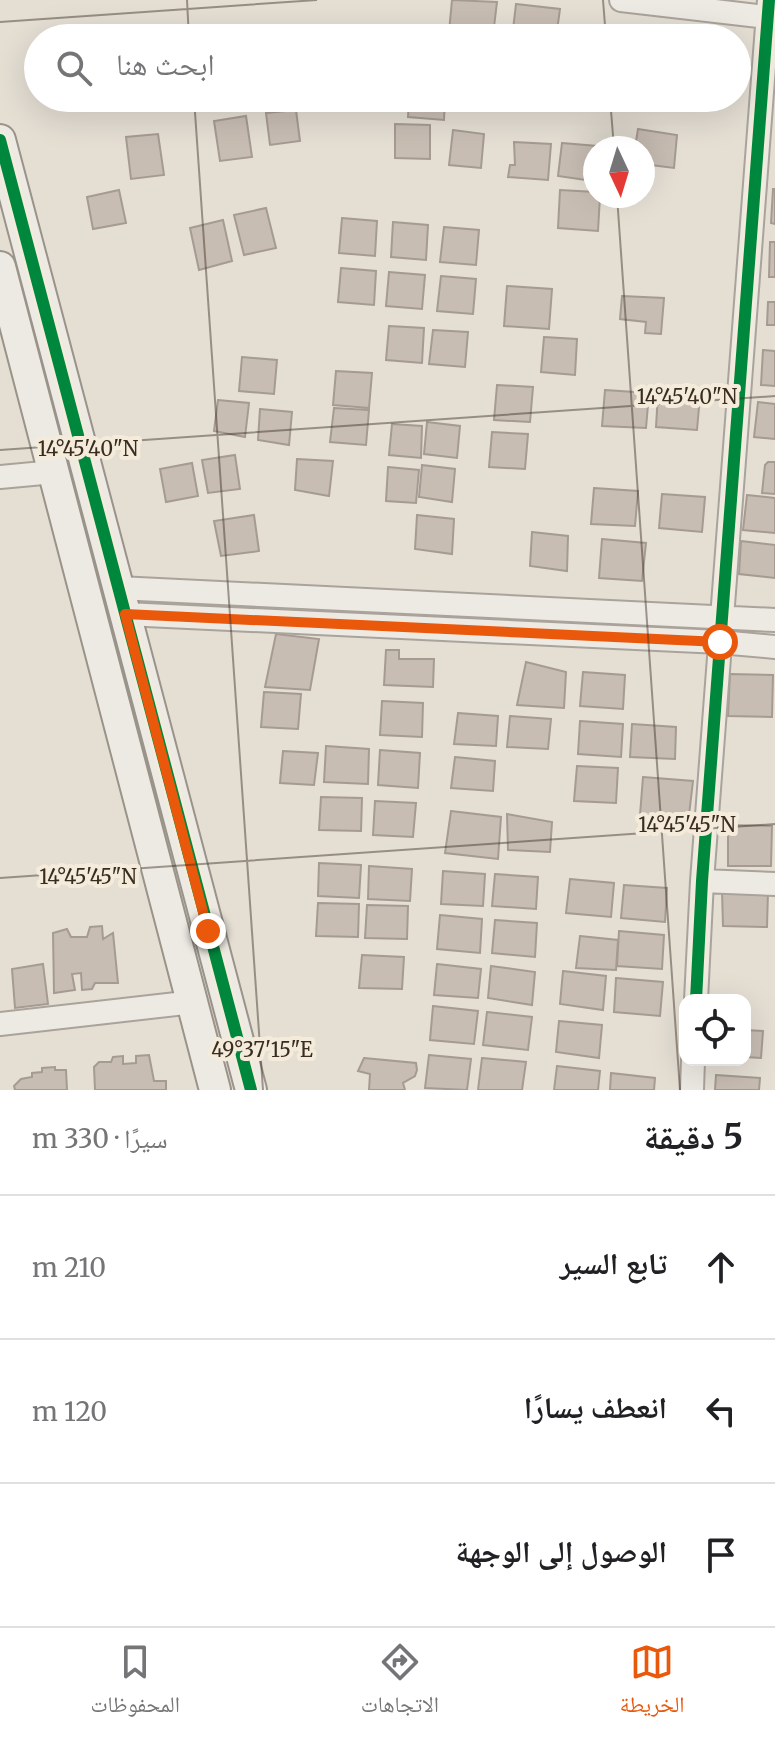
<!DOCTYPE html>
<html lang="ar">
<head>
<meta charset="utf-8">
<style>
	:root { --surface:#fff; --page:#f2f2f2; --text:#202124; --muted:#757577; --line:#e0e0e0; --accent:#ea580c }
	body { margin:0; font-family:Merriweather,"Noto Naskh Arabic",serif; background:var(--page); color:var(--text); direction:rtl }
	.controls { position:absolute; right:24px; bottom:24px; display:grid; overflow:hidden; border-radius:16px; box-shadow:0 8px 32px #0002 }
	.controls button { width:72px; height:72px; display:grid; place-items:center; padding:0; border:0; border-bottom:2px solid var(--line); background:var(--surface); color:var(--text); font:40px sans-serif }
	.compass { position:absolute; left:583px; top:136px; width:72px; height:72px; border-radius:50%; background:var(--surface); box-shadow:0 8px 32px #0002; rotate:176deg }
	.stop { position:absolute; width:24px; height:24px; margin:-18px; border:6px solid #ea580c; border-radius:50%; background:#fff }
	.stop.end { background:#ea580c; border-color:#fff; box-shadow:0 2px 8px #0008 }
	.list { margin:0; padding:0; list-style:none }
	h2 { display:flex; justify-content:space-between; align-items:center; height:104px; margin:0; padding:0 32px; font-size:34px }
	h2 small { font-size:26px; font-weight:400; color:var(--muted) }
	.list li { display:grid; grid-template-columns:52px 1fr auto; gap:24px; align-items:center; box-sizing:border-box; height:144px; padding:0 32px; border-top:2px solid var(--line) }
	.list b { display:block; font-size:30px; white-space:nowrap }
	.list em { font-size:26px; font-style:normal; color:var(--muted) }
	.icon { flex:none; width:44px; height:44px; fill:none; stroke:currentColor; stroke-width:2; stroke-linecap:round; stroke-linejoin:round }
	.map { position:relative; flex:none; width:775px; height:1090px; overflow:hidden; direction:ltr }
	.search { position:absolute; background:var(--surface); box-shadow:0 8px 32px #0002; left:24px; right:24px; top:24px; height:88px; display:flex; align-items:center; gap:20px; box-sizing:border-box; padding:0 28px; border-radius:44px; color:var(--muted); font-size:30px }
	.sheet { height:536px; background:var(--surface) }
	nav { display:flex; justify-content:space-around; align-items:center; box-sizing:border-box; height:112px; border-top:2px solid var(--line); background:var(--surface); font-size:22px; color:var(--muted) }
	nav a { display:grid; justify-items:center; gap:4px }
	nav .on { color:var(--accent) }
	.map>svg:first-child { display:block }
	.building { fill:#c8bdb3; stroke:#a59b92; stroke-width:2 }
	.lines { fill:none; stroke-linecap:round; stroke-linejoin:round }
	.street-casing { stroke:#aaa39b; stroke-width:26 }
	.secondary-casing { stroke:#9a938a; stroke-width:34 }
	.street { stroke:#edeae3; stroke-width:22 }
	.secondary { stroke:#edeae3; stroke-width:30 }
	.cycleway-casing { stroke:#f4ebda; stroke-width:17 }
	.cycleway { stroke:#00873e; stroke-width:12 }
	.route { stroke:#ea580c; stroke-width:10 }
	.ticks { fill:none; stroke:#392d22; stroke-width:2; stroke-opacity:0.45 }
	.ticks-label { font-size:20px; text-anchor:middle; fill:#392d22; stroke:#f4ebda; stroke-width:8; stroke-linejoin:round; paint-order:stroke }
</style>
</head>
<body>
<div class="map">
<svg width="775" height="1090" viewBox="0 0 775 1090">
	<rect width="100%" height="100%" fill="#e4ded3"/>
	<path class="building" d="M452,0L497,2L493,35L449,32Z
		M516,4L560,9L556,38H512Z
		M409,98H445L444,120L408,117Z
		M456,98H489L487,109L455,107Z
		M676,98H721L720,107L676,103Z
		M296,110L300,141L270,145L266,113Z
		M246,116L252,157L220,161L214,121Z
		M395,124L430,125V159L395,158Z
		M638,129L677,135L674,168L643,164V148H635Z
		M453,130L484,134L481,168L449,165Z
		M158,134L164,175L131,179L126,137Z
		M514,142L551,144L548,180L508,177L510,165H515Z
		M562,143L597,146L593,181L558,176Z
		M773,189H775V224L771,223Z
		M119,190L126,223L93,229L87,197Z
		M560,190L595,192V196H600L598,231L558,228Z
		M266,208L276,248L244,255L234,215Z
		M342,218L377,221L375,256L339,253Z
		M223,220L232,261L199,270L190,228Z
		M393,222L428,225L426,260L391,257Z
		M444,227L479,230L476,265L440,262Z
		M770,242H775V277H769Z
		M341,268L376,271L374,305L338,302Z
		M389,272L425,275L422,309L386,306Z
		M441,276L476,279L473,314L437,311Z
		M507,286L552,289L549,329L504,326Z
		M622,296L664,298L661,334L645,333L646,322L620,319Z
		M768,302H775V325H767Z
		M389,326L424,328L422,363L386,360Z
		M433,330L468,332L465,367L429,364Z
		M544,337L577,339L575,375L541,372Z
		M763,350L775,351V386L761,385Z
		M242,357L277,360L274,394L239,391Z
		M336,371L372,373L369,408L333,405Z
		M497,385L533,387L530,422L494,420Z
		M605,390L649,393L646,428L602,426Z
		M658,393L700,396L697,430L656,427Z
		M218,400L249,403L245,437L214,431Z
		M758,402L775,404V439L754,437Z
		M334,408L369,410L366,445L330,442Z
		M260,409L292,412L289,445L258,440Z
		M427,422L460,426L457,458L424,454Z
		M392,424L422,426L421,458L389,455Z
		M492,432L528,434L525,469L489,467Z
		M235,455L240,489L208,493L202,460Z
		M297,459L333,461L329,496L295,490Z
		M768,462H775V494L762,493L765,465Z
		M192,463L198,496L166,502L160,469Z
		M422,465L455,469L452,502L419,497Z
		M388,467L419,470L416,503L386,501Z
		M594,488L638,491L635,526L591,524Z
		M662,494L705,497L702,532L659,528Z
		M747,495L775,498V533L743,530Z
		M254,515L259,551L221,556L214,521Z
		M417,515L454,519L452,554L415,549Z
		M532,532L568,536L567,571L530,566Z
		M602,539L646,543L642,581L599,578Z
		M741,541L775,545V578L739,574Z
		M276,634L319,639L310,690L265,687Z
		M386,650H399V659H434L433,687L384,685Z
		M526,662L566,672L564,708L517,705Z
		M583,672L625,675L623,709L580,706Z
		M730,674L773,675L772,717L728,716Z
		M264,692L301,694L298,729L261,727Z
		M382,701L423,703L422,737L380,735Z
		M458,713L498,716L496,746L454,744Z
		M510,716L551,719L548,749L507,747Z
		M580,721L623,724L621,757L578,754Z
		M632,724L676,727L675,759L630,757Z
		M326,746L369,749L368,784L324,782Z
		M380,750L420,753L418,788L378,785Z
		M283,751L318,753L314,785L280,783Z
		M455,757L495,761L493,791L451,788Z
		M577,766L618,768L616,803L574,801Z
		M643,777L693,781L689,815H640Z
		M321,797L362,798L361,831L319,830Z
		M375,801L416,803L413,837L373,835Z
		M451,811L501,817L498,859L445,853Z
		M507,814L552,822L550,852L508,850Z
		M728,825L772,826L771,866H728Z
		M319,863L361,865L359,898L318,896Z
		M369,866L412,869L410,901L368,899Z
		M443,871L485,874L483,906L441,904Z
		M495,874L538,877L536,909L492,906Z
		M570,879L614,883L611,917L566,913Z
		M624,885L667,888L665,922L621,918Z
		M722,890L768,891L767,927L723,926Z
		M318,903L359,904L358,937L316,936Z
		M367,905L408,906L407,939L365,938Z
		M440,915L482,919L480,953L437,949Z
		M495,920L537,923L535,957L492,953Z
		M102,926L103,939L113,933L118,983H95L92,989L82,990L81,973L72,974L75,990L54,993L53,933L67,929L71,937H87L90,927Z
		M619,931L664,935L662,969L617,966Z
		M580,936L618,940L616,970L576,968Z
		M362,955L404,957L402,989L359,988Z
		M43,964L48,1004L15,1008L12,969Z
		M437,964L481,969L478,998L434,995Z
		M491,966L535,972L532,1005L488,998Z
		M563,971L606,976L603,1010L560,1004Z
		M616,978L663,982L660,1016L614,1012Z
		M433,1006L478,1011L474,1044L430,1040Z
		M487,1012L532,1017L528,1050L483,1045Z
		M559,1021L602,1025L599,1058L556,1052Z
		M745,1030L763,1031L761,1058L745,1057Z
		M149,1055L154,1081H166V1090H95L94,1067L99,1062H111L113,1057L123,1056V1064L136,1063V1056Z
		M429,1055L471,1059L467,1090L425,1088Z
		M364,1058L416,1063L417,1070L415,1076L403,1083L405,1090H369L370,1074L358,1071Z
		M482,1058L526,1062L522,1090H478Z
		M557,1066L600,1071L598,1090H554Z
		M55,1067V1070H66L67,1090H15L14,1086L21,1079L32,1077V1073L42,1072V1068Z
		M611,1073L655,1078L654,1090H610Z
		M716,1075L760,1078L759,1090H715Z"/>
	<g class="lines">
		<g class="street-casing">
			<path id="street" d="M621,0L775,18
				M0,477L54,472
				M118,588L775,620
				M125,614L720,642L775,647
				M702,881L775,884
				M696,1000L702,881L769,0
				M0,1024L194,1002
				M692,1090L693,1060"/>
		</g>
		<g class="secondary-casing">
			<path id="secondary" d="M0,140L251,1090
				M0,267L215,1090"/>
		</g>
		<use href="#street" class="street"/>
		<use href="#secondary" class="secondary"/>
		<g class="cycleway-casing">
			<path id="cycleway" d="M0,140L251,1090
				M696,1000L702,881L769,0"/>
		</g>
		<use href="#cycleway" class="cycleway"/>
	</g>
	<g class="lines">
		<path class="route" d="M208,931L125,614L720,642"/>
	</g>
	<path class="ticks" d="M187,0L189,38M603,0L606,38M0,22L317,0M194,98L263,1090M610,98L614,148M617,196L680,1090M0,450L775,396M0,878L775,824"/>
	<g class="ticks-label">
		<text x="687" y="404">14°45'40"N</text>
		<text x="88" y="456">14°45'40"N</text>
		<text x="687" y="832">14°45'45"N</text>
		<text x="88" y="884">14°45'45"N</text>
		<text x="262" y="1057">49°37'15"E</text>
	</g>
</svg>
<div class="controls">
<button><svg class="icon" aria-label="locate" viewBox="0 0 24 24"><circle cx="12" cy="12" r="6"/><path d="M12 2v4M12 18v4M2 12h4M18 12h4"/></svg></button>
</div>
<svg class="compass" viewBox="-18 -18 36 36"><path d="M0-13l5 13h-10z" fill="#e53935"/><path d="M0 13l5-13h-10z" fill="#757577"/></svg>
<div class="stop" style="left:720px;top:642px"></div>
<div class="stop end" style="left:208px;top:931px"></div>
<div class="search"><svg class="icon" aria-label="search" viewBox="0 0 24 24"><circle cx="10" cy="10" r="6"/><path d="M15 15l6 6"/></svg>ابحث هنا</div>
</div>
<section class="sheet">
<h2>5 دقيقة<small>سيرًا · 330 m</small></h2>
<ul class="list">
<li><svg class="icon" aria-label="ahead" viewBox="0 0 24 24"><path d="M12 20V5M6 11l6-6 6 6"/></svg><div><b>تابع السير</b></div><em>210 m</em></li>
<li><svg class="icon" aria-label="left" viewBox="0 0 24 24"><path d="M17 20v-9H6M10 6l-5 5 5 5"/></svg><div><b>انعطف يسارًا</b></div><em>120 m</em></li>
<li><svg class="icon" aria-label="arrive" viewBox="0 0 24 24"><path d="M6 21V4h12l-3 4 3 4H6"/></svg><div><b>الوصول إلى الوجهة</b></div></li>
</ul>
</section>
<nav>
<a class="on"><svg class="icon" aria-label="map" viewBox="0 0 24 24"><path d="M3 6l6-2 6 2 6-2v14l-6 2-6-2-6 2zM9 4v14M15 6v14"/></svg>الخريطة</a>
<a><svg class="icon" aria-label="directions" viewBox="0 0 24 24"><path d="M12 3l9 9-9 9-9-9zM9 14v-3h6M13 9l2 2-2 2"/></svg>الاتجاهات</a>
<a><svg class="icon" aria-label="saved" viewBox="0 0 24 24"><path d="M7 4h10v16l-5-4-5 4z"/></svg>المحفوظات</a>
</nav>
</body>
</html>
